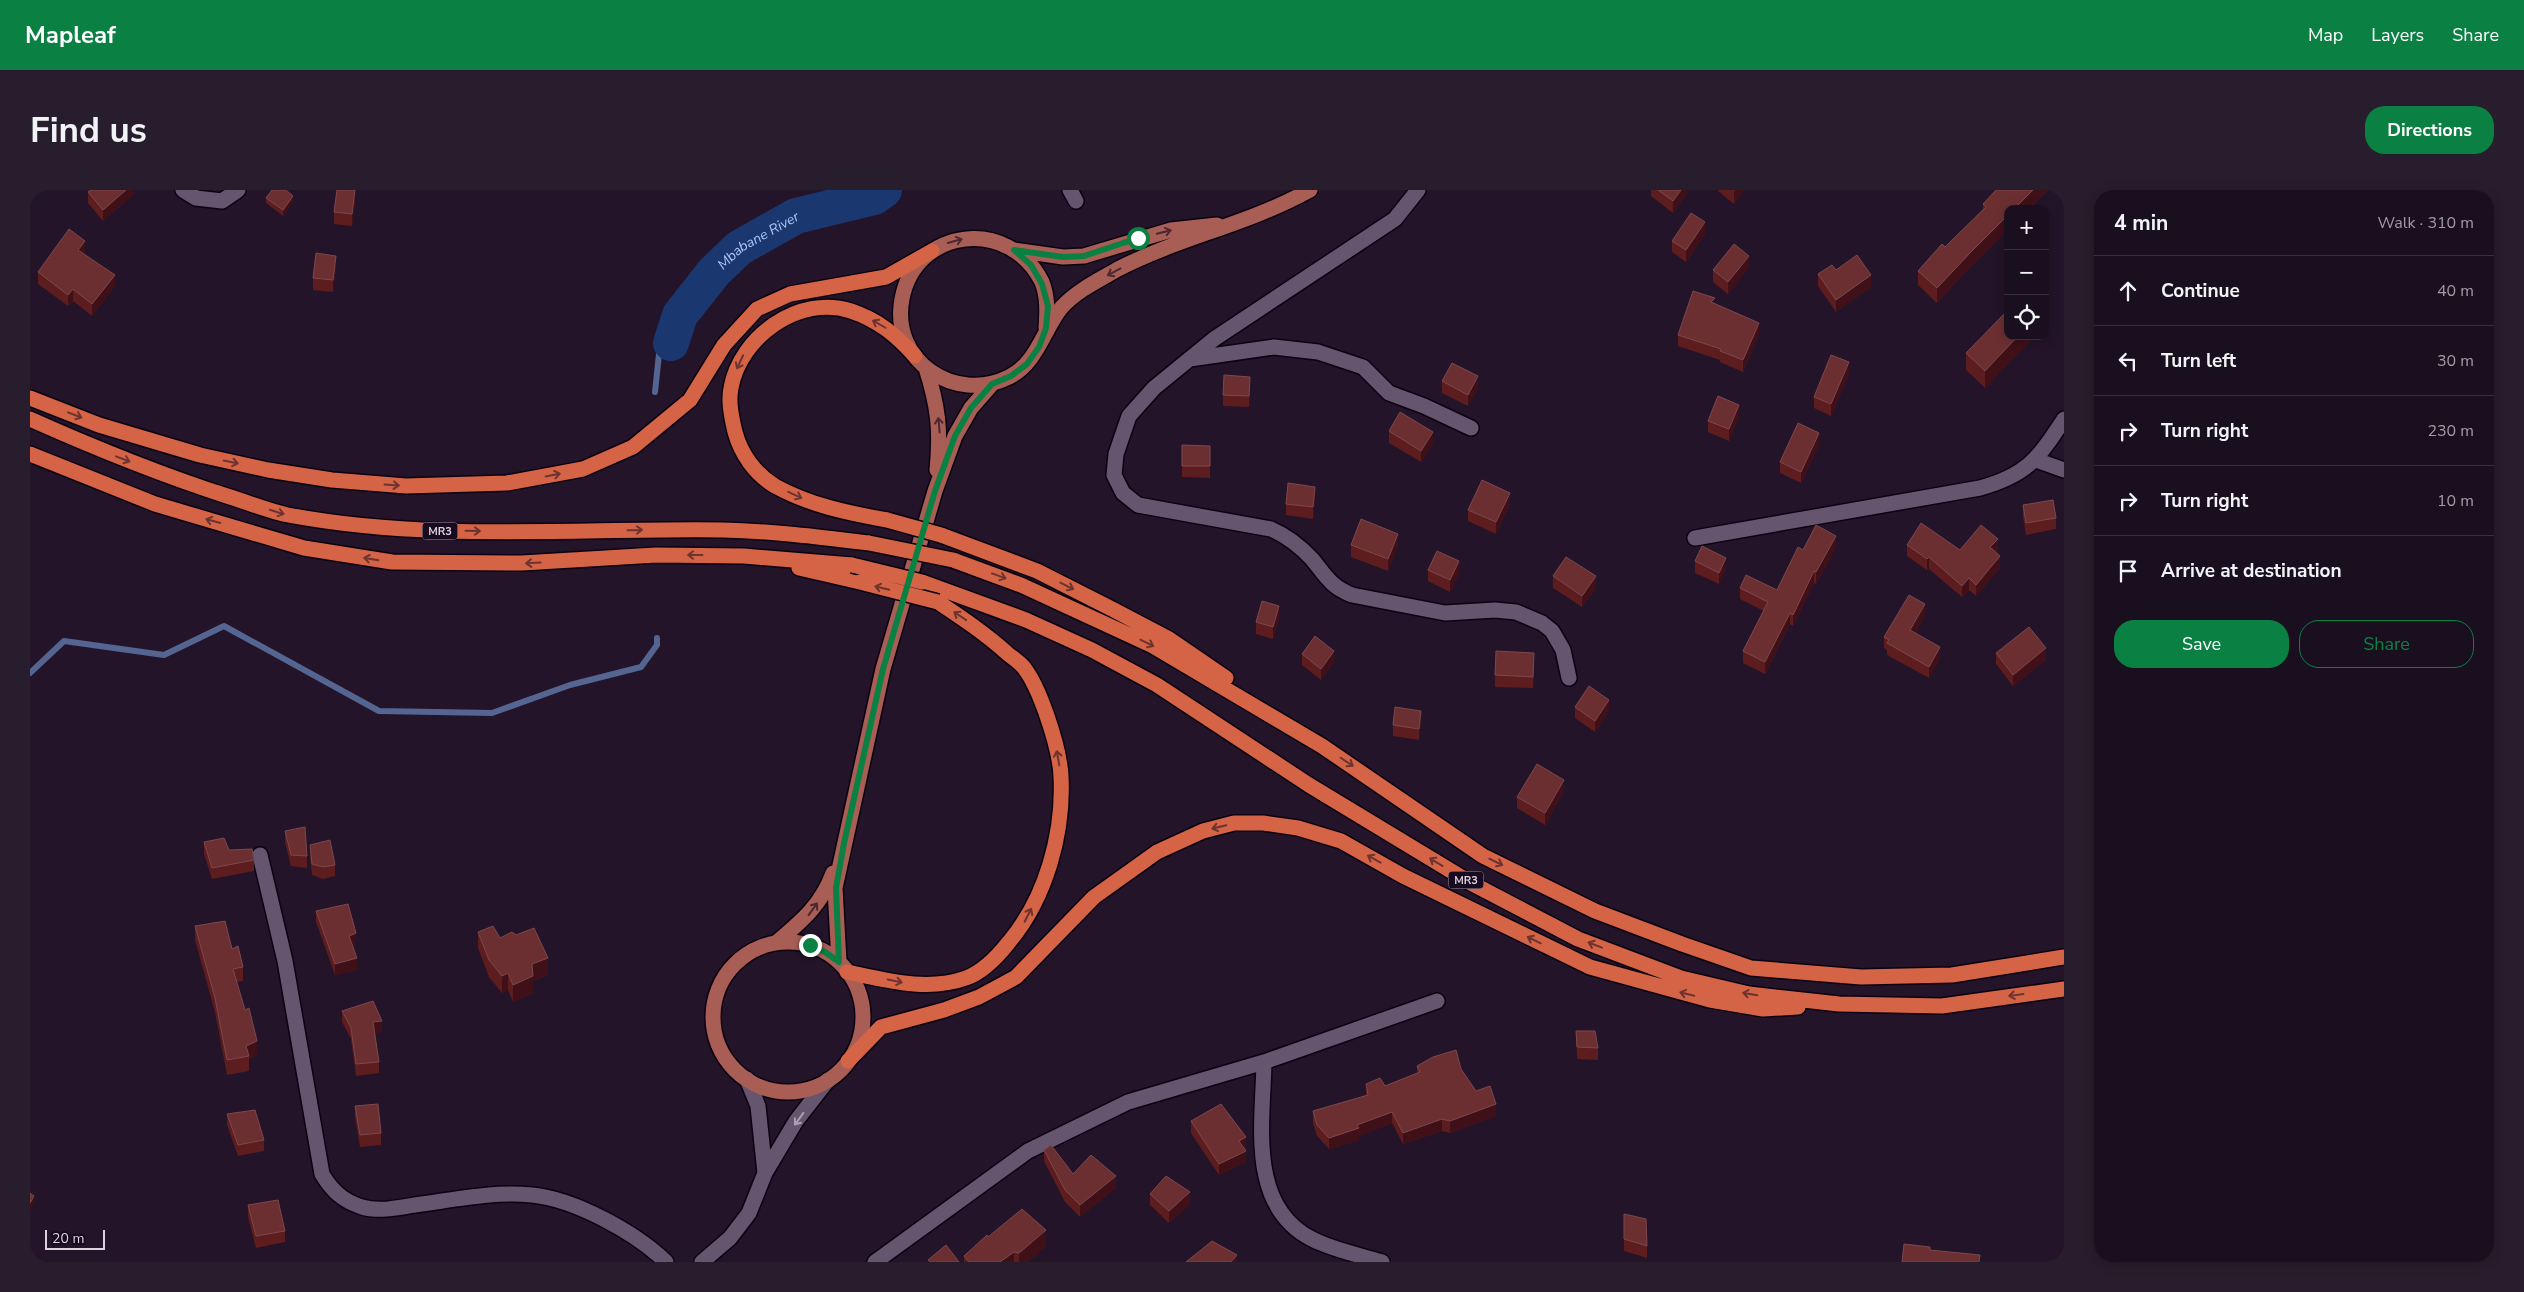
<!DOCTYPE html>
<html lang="en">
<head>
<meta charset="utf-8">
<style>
	:root { --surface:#1a0f1f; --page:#271d2c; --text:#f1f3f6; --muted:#9f9ca4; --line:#382f3d; --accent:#0b8043 }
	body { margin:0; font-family:"Nunito Sans",sans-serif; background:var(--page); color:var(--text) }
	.controls { position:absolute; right:15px; top:15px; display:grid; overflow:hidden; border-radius:10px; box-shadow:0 2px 12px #0003 }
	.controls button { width:45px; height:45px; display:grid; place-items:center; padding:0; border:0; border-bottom:1px solid var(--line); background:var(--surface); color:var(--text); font:25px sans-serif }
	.scale { position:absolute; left:15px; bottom:12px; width:60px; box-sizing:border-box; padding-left:5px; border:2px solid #dbd1df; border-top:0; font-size:14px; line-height:18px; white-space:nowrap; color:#dbd1df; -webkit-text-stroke:4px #190b1f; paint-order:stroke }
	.stop { position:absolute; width:15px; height:15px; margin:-11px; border:4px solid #0b8043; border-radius:50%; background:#fff }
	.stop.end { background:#0b8043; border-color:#fff; box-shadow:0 1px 5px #0008 }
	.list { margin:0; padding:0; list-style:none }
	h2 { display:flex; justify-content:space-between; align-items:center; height:65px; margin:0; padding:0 20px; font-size:21px }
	h2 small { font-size:16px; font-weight:400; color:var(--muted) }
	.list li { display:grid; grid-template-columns:32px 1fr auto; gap:15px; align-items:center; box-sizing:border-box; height:70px; padding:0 20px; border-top:1px solid var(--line) }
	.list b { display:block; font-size:19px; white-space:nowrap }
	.list em { font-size:16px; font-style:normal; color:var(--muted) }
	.actions { display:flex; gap:10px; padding:15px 20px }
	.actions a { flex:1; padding:11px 0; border:1px solid var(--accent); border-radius:20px; text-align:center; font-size:18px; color:var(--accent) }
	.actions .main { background:var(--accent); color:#fff }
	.icon { flex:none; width:28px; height:28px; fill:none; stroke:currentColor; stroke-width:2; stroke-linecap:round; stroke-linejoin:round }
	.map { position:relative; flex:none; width:2034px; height:1072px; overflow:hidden; border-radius:20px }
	header { display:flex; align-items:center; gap:30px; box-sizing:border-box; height:70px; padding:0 25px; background:var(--accent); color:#fff }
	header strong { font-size:24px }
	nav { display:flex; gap:28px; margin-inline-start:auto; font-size:18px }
	.intro { display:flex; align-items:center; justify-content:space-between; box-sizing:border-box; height:120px; padding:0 30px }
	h1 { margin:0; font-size:35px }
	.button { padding:12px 22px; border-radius:20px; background:var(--accent); color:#fff; font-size:18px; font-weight:700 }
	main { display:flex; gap:30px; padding:0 30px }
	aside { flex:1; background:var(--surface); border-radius:20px; box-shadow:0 2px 12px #0003 }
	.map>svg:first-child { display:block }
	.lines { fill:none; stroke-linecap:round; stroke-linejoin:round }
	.stream { stroke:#556591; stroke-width:6 }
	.river { stroke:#1b376f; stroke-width:36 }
	.street-casing { stroke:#0c0211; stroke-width:18 }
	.primary-casing { stroke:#0c0211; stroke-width:18 }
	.highway-casing { stroke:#0c0211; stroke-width:18 }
	.street { stroke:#66556e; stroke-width:15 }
	.primary { stroke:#a85e55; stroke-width:15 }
	.highway { stroke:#d46445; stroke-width:15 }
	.highway-bridge-casing { stroke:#0c0211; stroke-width:18; stroke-linecap:butt }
	.highway-bridge { stroke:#d46445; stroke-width:15 }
	.wall { fill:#5d1c1e }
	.shaded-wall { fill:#401019 }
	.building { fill:#6b2f32; stroke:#7c484d }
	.oneway { stroke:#4b2832 }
	.oneway2 { stroke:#6d3330 }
	.oneway3 { stroke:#ac9fb2 }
	.route { stroke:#0b8043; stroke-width:6 }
	.labels { text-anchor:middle; stroke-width:5; stroke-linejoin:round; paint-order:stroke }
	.shield { fill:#190b1f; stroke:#a196a5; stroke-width:1 }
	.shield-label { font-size:11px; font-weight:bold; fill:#dbd1df }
	.water-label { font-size:14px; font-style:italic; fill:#abc7fa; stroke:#190b1f }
</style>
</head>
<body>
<header>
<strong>Mapleaf</strong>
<nav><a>Map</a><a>Layers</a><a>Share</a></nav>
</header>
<div class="intro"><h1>Find us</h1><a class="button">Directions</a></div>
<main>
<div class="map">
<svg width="2034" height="1072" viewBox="0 0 2034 1072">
	<rect width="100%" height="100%" fill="#231429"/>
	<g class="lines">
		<path class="stream" d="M625,202L629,164L641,153
			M0,483L34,451L134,465L194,436L349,521L462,523L540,495L611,477L627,455V448"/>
		<path class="river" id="s1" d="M641,153L650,125L684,82L709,58L766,26L844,7L854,0"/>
		<g class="street-casing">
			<path id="street" d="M153,0L166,8L192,11L208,0
				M1040,0L1046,11
				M1388,0L1365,29L1184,149L1124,198L1099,226L1086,264L1084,285L1093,303L1108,315L1241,339C1257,346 1270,356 1282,369C1296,386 1300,396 1322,405L1415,423L1465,420L1486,422L1512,433L1522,441L1533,460L1539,488
				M1160,169L1244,157L1288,162L1333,177L1359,203L1394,216L1441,238
				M2006,270L2034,280
				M1665,348L1950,298C1997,285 2008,269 2034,229
				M230,665L255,771L292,984C302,1001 313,1011 332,1017C348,1022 368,1018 385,1015C423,1010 463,1001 502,1005C544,1009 605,1042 636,1072
				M1234,872C1233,932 1217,1016 1282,1049C1303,1060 1330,1065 1352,1072
				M717,889L728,916L735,983
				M672,1072L700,1048L719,1023L735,983L766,931L798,890
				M845,1072L998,961L1098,912L1234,872L1407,811"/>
		</g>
		<g class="primary-casing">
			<path id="primary" d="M984,60L1033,67L1054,66L1141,40L1187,35
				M1016,138C1017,123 1018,107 1012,92C980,27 885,37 872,109C860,171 925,214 979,187C1007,173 1013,141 1031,118C1046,101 1069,90 1088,79C1150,47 1219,34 1280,0
				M896,178C908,216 911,240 907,280
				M747,752C772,731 792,714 803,683
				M683 827a75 75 0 1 1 150 0a75 75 0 1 1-150 0Z
				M809,772L805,698L853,479L905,301L925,246L941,218L962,194"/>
		</g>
		<g class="highway-casing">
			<path id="highway" d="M0,208L69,235L170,265L238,280L302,290L376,296L477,293L553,279L603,257L660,210L694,155L727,119L760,104L856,87L902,61
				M0,229C65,258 129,284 197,306C217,312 238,321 258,325C401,352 548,338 693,340C742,341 790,347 839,353
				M0,264L125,314L274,358L362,372L492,373L626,365L714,366L822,375
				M857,330C818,323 779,315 745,296C725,284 711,264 705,242C702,229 698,212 701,198C710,147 769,104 821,121C848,130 866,145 885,166
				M911,345L1007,381L1082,419L1139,449L1196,488
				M923,370L991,395L1123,456L1292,556L1453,666L1565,721L1652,754L1721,778L1831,787L1922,785L2034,767
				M769,378L830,392
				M892,392L996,430L1062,460L1127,495L1279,595L1441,693L1548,749L1651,788L1719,804L1809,814L1912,816L2034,799
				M817,782C856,790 897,802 936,788C953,782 968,766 979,752C1016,708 1034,643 1031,586C1030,565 1023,543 1016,523C1011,509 1004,491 995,479C991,473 983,468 978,464C956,444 932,428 908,412
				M818,871L851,837L914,820L949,807L986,787L1064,707L1127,662L1173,641L1204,633H1233L1268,638L1311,651L1373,686L1560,777L1680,810L1733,819L1768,817"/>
		</g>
		<use href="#street" class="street"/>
		<use href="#primary" class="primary"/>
		<use href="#highway" class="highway"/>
		<g class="highway-bridge-casing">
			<path id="highway-bridge" d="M857,330L911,345
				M839,353L923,370
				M822,375L892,392
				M830,392L908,412"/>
		</g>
		<use href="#highway-bridge" class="highway-bridge"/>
	</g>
	<path class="wall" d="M104,0V4L73,31L58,13V2Z
		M1621,0H1658V2L1643,23L1621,6Z
		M1688,0H1714L1704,14L1688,1Z
		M2018,0L1999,19H1978V40L1940,77L1907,113L1888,95V81L1915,57L1953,19V14Z
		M236,8L263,11L253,26L236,13Z
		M325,10L322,36L304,34V22Z
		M1675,44L1656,72L1642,62V51Z
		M55,62L54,64L85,96L62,126L43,111L38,116L8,94V82Z
		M306,77L303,102L283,100V88Z
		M1719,77L1698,104L1683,92V80Z
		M1806,80L1841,97L1806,122L1788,96V84Z
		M1685,114L1729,144L1713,182L1690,172V170L1648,156V145Z
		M2004,146V147L1955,198L1936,180V163Z
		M1819,184L1801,226L1784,218V207Z
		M1412,191L1448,198L1438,216L1412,203Z
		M1220,198L1219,217L1193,216V205Z
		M1709,226L1699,251L1678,242V231Z
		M1359,241L1403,253L1391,272L1359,253Z
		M1152,255L1180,256V288L1152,287Z
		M1789,255L1771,293L1750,283V272Z
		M1285,308L1283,329L1256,325V314Z
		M1480,314L1466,344L1438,331V320Z
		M1993,315L2026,328V339L1996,345L1993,327Z
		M1321,355H1368L1358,381L1321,367Z
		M1877,355L1930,360H1968L1966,362L1970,378L1946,406L1939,400L1932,407L1899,379L1897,380L1877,366Z
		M1806,357L1786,394L1784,393L1763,436L1760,434L1735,484L1713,473V461L1734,421L1710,409V398L1747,400L1773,360Z
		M1665,371L1696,379L1689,394L1665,383Z
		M1398,380L1429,383L1420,402L1398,391Z
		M1523,386L1566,398L1552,417L1523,398Z
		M1895,426L1885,443L1910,468L1899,488L1857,465V460L1854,458V447Z
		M1249,428L1243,449L1226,444V432Z
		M1966,463L2016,470L1983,496L1966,474Z
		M1272,464L1304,472L1291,490L1272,475Z
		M1504,474L1503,498L1465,497V485Z
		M1545,517L1579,521L1565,542L1545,528Z
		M1391,532L1389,550L1363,546V535Z
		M1534,601L1515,635L1487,618V607Z
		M255,641L277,666V678L261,676L255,653Z
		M174,652L199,660L224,670V681L182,689L174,664Z
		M280,655L305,675V686L293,689L282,685L280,666Z
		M286,721L326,755L322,756L327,780L305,785L286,732Z
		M165,736L213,777V791L207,792L227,865L219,869V881L197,885L185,822L165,750Z
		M448,742L470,748L518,785L503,791V803L483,812L478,800L472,803L459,787L448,758Z
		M312,821L352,842L345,843L349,872V883L326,886L321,849L312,832Z
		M1546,841L1568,858V870L1547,869Z
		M1387,876L1431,879L1446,901L1466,926L1420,943L1412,941L1373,954L1362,933L1329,946V950L1299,959L1287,946L1283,933V921L1336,906V894L1355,896L1387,883Z
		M325,916L351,943V955L330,957L325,928Z
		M197,924L234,950V961L208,966L197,935Z
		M1161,931L1216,958L1215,959L1216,972L1189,985L1161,943Z
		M1014,960L1043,984L1086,998L1050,1027L1035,1012L1014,971Z
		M1120,1004L1160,1014L1139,1033L1120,1015Z
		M218,1015L255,1041V1052L226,1058L218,1027Z
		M1594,1024L1617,1056V1068L1594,1061Z
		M958,1047L1016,1056L998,1072H934V1066Z"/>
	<path class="shaded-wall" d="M96,0H104V4L73,31V20Z
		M325,0V10L322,36V24Z
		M1651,0H1658V2L1643,23V11Z
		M1706,0H1714L1704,14V2Z
		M2003,0H2018L1999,19H1984Z
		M263,6V11L253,26V20Z
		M1978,25V40L1940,77L1907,113V98L1940,63Z
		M1675,32V44L1656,72V60Z
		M55,51V62L48,72V60Z
		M306,66V77L303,102V90Z
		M1719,66V77L1698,104V92Z
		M85,85V96L62,126V114Z
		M1841,85V97L1806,122V110Z
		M43,99V111L38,116V105Z
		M1729,133V144L1713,182V170Z
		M1988,146H2004V147L1955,198V181Z
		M1819,172V184L1801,226V214Z
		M1448,186V198L1438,216V205Z
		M1709,215V226L1699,251V239Z
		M1403,242V253L1391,272V261Z
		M1789,243V255L1771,293V282Z
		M1285,297V308L1283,329V317Z
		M1480,303V314L1466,344V332Z
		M1368,344V355L1358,381V369Z
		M1806,346V357L1786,394V382Z
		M1968,349V360L1960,369V357Z
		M1970,366V378L1946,406V395Z
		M1899,367V379L1897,380V369Z
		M1696,368V379L1689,394V383Z
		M1429,371V383L1420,402V390Z
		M1784,381V393L1763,436V425Z
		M1566,386V398L1552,417V406Z
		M1939,388V400L1932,407V396Z
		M1895,414V426L1880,452V440Z
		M1249,416V428L1243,449V437Z
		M1760,423V434L1735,484V472Z
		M1910,457V468L1899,488V477Z
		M2016,458V470L1983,496V485Z
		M1304,461V472L1291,490V479Z
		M1579,510V521L1565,542V531Z
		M1391,521V532L1389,550V539Z
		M1534,590V601L1515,635V623Z
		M326,743V755L319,757V746Z
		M327,768V780L305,785V774Z
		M518,768V785L503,791V803L483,812V795L502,774Z
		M478,783V800L472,803V786Z
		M352,831V842L343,844V832Z
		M227,851V865L219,869V866L216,856Z
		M1466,914V926L1420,943V931Z
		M1362,922V933L1329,946V950L1299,959V948L1327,935Z
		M1412,929V941L1373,954V943Z
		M1216,947V958L1209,962V951Z
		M1216,961V972L1189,985V974Z
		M1086,986V998L1050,1027V1015Z
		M1160,1002V1014L1139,1033V1021Z
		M4,1006V1014L0,1021V1013Z
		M1016,1040V1056L998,1072H989V1063Z
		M984,1062V1072H970Z
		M1207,1065V1072H1201Z"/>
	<path class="building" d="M60,0H96L73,20L58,2Z
		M242,0H256L263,6L253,20L236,8Z
		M307,0H325L322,24L304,22Z
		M1628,0H1651L1643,11Z
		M1966,0H2003L1984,19H1978V25L1940,63L1907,98L1888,81L1912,54L1915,57L1956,17L1953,14Z
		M1661,23L1675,32L1656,60L1642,51Z
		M39,39L55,51L48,60L85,85L62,114L43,99L38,105L8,82Z
		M1704,54L1719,66L1698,92L1683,80Z
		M286,63L306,66L303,90L283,88Z
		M1827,65L1841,85L1806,110L1788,84L1802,75L1806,80Z
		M1663,101L1685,108L1681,112L1729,133L1713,170L1690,161L1691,159L1648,145Z
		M1978,120V146H1988L1955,181L1936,163Z
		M1801,165L1819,172L1801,214L1784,207Z
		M1422,173L1448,186L1438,205L1412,191Z
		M1194,185L1220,187L1219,206L1193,205Z
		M1688,206L1709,215L1699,239L1678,231Z
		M1370,222L1403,242L1391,261L1359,241Z
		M1768,233L1789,243L1771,282L1750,272Z
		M1152,255L1180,256V276H1152Z
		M1452,290L1480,303L1466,332L1438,320Z
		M1258,293L1285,297L1283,317L1256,314Z
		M2023,310L2026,328L1996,333L1993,315Z
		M1331,329L1368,344L1358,369L1321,355Z
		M1891,333L1930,360L1951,335L1968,349L1960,357L1970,366L1946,395L1939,388L1932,396L1899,367L1897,369L1877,355Z
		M1786,335L1806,346L1786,382L1784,381L1763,425L1760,423L1735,472L1713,461L1738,412L1710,398L1716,385L1747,400L1768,357L1773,360Z
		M1672,356L1696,368L1689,383L1665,371Z
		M1407,361L1429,371L1420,390L1398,380Z
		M1536,367L1566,386L1552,406L1523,386Z
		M1879,405L1895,414L1880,440L1910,457L1899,477L1857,453L1859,450L1854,447Z
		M1232,411L1249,416L1243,437L1226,432Z
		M1999,437L2016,458L1983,485L1966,463Z
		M1285,446L1304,461L1291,479L1272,464Z
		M1466,461L1504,463L1503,487L1465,485Z
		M1559,496L1579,510L1565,531L1545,517Z
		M1365,517L1391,521L1389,539L1363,535Z
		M1507,574L1534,590L1515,623L1487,607Z
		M275,637L277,666L261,665L255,641Z
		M194,648L199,660L222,659L224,670L182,678L174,652Z
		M300,650L305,675L293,677L282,674L280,655Z
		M318,714L326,743L319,746L327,768L305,774L286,721Z
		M195,731L202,759L208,756L213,777L203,779L215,820L219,818L227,851L216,856L219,866L197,870L185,808L165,736Z
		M463,736L470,748L482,742L486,745L504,738L518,768L502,774L503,786L483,795L478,783L472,786L459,770L448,742Z
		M343,811L352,831L343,832L349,872L326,874L321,838L312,821Z
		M1546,841H1565L1568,858L1547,857Z
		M1426,860L1431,879L1446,901L1460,896L1466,914L1420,931L1412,929L1373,943L1362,922L1327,935L1329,938L1299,948L1287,935L1283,921L1338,905L1336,894L1350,888L1355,896L1390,882L1387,876L1403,867Z
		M348,914L351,943L330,945L325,916Z
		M1191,914L1216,947L1209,951L1216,961L1189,974L1161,931Z
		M225,920L234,950L208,955L197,924Z
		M1021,955L1043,984L1061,965L1086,986L1050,1015L1035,1000L1014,960Z
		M1136,986L1160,1002L1139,1021L1120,1004Z
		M0,1003L4,1006L0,1013Z
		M248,1010L255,1041L226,1046L218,1015Z
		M992,1019L1016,1040L989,1063L984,1062L970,1072H939L934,1066L957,1045L958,1047Z
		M1594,1024L1616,1029L1617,1056L1594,1049Z
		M1182,1051L1207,1065L1201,1072H1156Z
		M1874,1054L1900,1057V1060L1950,1065L1949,1072H1872Z
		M916,1055L929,1072H900L898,1070Z"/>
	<defs><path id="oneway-shaft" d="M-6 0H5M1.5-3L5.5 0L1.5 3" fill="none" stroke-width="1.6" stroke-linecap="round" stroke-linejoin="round" transform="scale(1.25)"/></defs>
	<g class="oneway">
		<use href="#oneway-shaft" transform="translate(1134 42) rotate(-14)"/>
		<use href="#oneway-shaft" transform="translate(925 51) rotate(-16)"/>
		<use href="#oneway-shaft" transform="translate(1084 82) rotate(152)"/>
		<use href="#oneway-shaft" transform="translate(909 235) rotate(-95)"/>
		<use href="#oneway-shaft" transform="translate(783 719) rotate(-54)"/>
	</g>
	<g class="oneway2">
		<use href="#oneway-shaft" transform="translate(849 134) rotate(-150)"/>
		<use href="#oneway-shaft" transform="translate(710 172) rotate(115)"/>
		<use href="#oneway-shaft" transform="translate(45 225) rotate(21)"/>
		<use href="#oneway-shaft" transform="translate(93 269) rotate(21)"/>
		<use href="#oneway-shaft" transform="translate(201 272) rotate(12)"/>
		<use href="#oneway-shaft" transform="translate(523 285) rotate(-11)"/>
		<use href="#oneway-shaft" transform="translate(362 295) rotate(4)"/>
		<use href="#oneway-shaft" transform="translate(765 305) rotate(25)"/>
		<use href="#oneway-shaft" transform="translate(247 322) rotate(18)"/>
		<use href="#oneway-shaft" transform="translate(183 331) rotate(-164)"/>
		<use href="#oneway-shaft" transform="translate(605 340) rotate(-1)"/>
		<use href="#oneway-shaft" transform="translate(443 341) rotate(1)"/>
		<use href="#oneway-shaft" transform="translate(665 365) rotate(-180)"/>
		<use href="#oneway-shaft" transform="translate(341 369) rotate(-171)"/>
		<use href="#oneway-shaft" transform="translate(503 373) rotate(177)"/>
		<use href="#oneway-shaft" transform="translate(969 386) rotate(20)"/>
		<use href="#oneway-shaft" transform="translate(1037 396) rotate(27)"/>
		<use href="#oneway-shaft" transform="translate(852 398) rotate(-166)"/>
		<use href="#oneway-shaft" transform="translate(930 426) rotate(-146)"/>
		<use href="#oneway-shaft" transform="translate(1117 453) rotate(26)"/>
		<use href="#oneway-shaft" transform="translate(1028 568) rotate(-100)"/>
		<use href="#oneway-shaft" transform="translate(1317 572) rotate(34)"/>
		<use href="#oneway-shaft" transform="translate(1189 637) rotate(166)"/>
		<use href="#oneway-shaft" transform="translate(1344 669) rotate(-151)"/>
		<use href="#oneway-shaft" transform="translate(1406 672) rotate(-149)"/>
		<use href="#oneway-shaft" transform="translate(1466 672) rotate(26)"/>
		<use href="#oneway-shaft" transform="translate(998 725) rotate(-63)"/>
		<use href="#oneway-shaft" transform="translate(1504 750) rotate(-154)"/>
		<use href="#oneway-shaft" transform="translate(1565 755) rotate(-159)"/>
		<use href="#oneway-shaft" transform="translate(865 791) rotate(12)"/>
		<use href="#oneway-shaft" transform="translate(1657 804) rotate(-166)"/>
		<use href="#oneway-shaft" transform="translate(1720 804) rotate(-170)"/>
		<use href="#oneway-shaft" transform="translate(1986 805) rotate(172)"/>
	</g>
	<use class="oneway3" href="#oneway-shaft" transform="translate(769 929) rotate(126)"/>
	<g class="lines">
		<path class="route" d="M780,755L795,762L809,772L806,698L814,653L853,479L905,301L925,246L941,218L962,194L981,186L997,174L1009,157L1016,138L1018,116L1012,94L1001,75L984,60L1033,67L1054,66L1108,48"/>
	</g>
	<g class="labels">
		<g class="shield">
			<rect x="392.5" y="332.5" width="35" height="17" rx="4"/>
			<rect x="1418.5" y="681.5" width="35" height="17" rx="4"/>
		</g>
		<g class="shield-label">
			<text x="410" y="345">MR3</text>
			<text x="1436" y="694">MR3</text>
		</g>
		<g class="water-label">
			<text dy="5" stroke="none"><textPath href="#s1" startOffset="139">Mbabane River</textPath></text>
		</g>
	</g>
</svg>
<div class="controls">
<button>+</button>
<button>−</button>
<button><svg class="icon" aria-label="locate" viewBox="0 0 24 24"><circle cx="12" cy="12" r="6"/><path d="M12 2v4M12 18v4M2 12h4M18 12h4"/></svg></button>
</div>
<div class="scale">20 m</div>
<div class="stop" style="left:1108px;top:48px"></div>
<div class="stop end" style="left:780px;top:755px"></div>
</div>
<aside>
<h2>4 min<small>Walk · 310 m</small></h2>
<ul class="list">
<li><svg class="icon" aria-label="ahead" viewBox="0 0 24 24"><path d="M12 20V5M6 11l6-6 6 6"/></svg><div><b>Continue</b></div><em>40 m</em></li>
<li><svg class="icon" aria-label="left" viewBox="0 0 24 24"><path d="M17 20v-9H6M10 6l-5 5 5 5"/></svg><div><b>Turn left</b></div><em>30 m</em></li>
<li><svg class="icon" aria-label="right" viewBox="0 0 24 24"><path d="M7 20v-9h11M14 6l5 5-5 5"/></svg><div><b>Turn right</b></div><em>230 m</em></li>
<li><svg class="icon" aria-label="right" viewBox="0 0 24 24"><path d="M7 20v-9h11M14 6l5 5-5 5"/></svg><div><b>Turn right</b></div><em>10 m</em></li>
<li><svg class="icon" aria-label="arrive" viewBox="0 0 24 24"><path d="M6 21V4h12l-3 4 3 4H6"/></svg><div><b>Arrive at destination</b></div></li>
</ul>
<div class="actions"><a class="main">Save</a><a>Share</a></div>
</aside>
</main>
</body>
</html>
